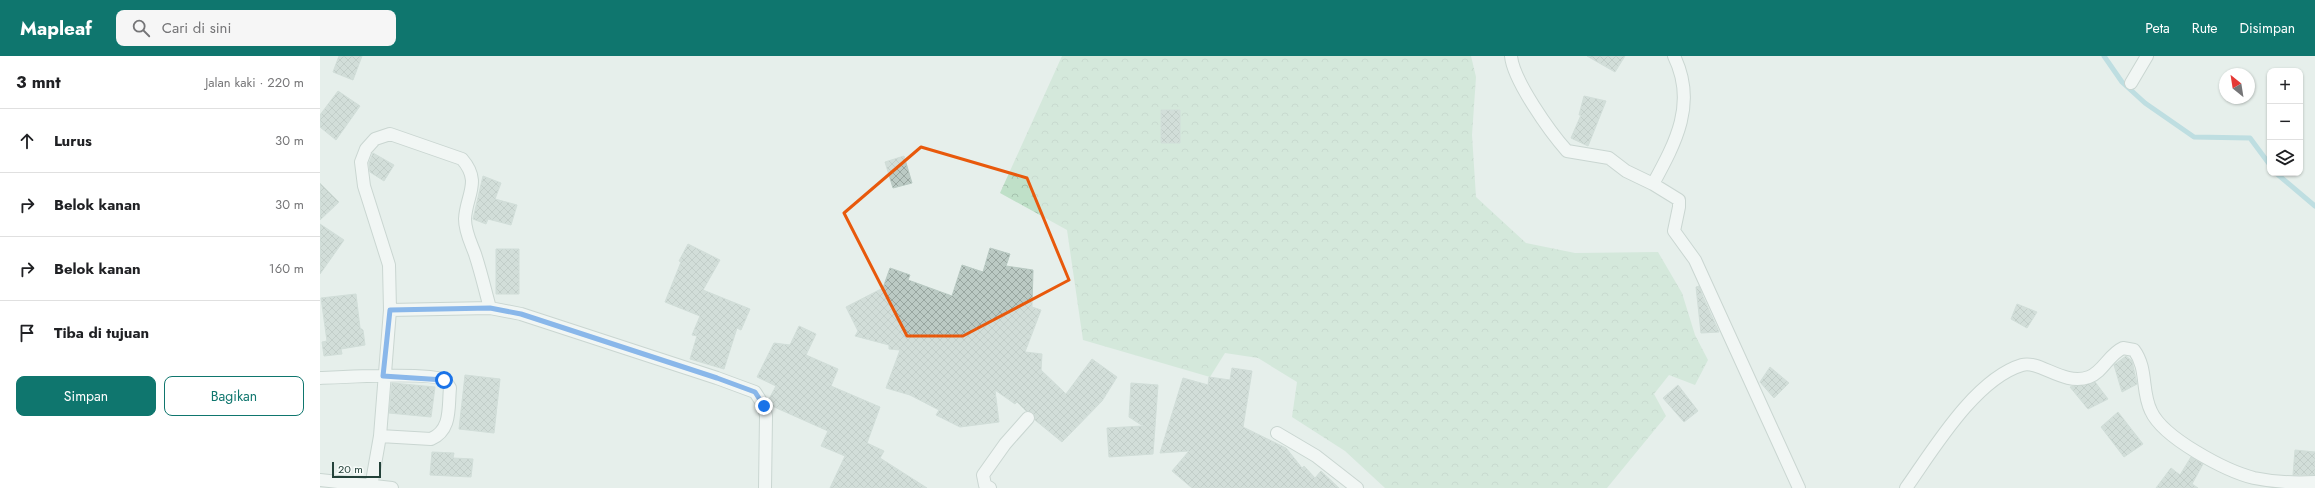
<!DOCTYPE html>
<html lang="id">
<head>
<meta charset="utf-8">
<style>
	:root { --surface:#fff; --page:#f6f6f6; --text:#202124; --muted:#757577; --line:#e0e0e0; --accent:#0f766e }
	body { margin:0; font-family:Jost,sans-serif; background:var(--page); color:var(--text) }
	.controls { position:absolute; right:12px; top:12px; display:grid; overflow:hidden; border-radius:8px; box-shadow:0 1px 3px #0004 }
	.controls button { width:36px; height:36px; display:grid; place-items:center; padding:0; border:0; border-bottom:1px solid var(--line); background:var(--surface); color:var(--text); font:20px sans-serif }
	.compass { position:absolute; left:1899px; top:12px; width:36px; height:36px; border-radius:50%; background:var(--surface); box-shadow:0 1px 3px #0004; rotate:330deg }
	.scale { position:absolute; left:12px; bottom:10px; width:49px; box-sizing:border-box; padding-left:4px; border:2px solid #24423a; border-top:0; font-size:11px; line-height:14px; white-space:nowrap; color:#24423a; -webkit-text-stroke:3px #f7fbf9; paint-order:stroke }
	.stop { position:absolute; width:12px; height:12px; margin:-9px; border:3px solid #1a73e8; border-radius:50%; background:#fff }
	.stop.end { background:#1a73e8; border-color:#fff; box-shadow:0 1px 4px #0008 }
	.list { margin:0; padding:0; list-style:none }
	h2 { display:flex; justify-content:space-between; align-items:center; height:52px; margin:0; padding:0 16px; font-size:17px }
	h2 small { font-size:13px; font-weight:400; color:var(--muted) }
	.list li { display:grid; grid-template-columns:26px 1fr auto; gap:12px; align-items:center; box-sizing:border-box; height:64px; padding:0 16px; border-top:1px solid var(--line) }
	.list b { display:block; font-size:15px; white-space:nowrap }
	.list em { font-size:13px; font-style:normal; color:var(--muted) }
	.actions { display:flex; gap:8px; padding:12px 16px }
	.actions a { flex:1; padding:9px 0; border:1px solid var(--accent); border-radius:8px; text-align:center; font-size:14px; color:var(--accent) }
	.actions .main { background:var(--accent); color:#fff }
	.icon { flex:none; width:22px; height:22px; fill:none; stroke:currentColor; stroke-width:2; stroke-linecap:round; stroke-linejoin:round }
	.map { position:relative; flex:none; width:1995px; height:432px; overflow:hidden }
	header { display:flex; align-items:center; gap:24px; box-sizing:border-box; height:56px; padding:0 20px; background:var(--accent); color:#fff }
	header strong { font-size:19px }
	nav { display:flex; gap:22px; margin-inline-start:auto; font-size:14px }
	.search { width:280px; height:36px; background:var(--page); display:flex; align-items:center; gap:10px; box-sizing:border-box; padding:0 14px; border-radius:8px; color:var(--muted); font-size:15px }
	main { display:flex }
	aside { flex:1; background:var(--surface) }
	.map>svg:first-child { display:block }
	.forest { fill:url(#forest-crowns) }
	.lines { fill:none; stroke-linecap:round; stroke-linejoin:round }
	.stream { stroke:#8ec9d4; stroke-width:5 }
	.building { fill:url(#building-cross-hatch); stroke:#b8c9c2 }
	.minor-casing { stroke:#a8b8b2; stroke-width:14 }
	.minor { stroke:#fff; stroke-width:12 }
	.route { stroke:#1a73e8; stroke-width:5 }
	.marked { fill:none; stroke:#e8590c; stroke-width:3; stroke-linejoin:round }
</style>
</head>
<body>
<header>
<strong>Mapleaf</strong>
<div class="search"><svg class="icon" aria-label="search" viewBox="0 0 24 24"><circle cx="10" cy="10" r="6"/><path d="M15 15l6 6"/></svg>Cari di sini</div>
<nav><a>Peta</a><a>Rute</a><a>Disimpan</a></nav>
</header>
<main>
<aside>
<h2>3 mnt<small>Jalan kaki · 220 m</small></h2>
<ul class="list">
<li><svg class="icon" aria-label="ahead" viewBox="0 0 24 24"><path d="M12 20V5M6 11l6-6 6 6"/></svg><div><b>Lurus</b></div><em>30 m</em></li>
<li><svg class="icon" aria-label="right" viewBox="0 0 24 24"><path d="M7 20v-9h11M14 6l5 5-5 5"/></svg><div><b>Belok kanan</b></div><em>30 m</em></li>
<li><svg class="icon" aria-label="right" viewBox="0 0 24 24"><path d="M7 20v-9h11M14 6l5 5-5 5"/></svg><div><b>Belok kanan</b></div><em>160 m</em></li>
<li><svg class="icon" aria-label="arrive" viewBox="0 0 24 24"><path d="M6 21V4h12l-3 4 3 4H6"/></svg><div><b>Tiba di tujuan</b></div></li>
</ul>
<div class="actions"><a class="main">Simpan</a><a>Bagikan</a></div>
</aside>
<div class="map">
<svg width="1995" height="432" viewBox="0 0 1995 432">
	<defs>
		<pattern id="forest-crowns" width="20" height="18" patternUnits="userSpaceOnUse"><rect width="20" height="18" fill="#bfe0c8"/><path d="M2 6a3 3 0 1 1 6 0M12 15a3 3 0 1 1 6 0" fill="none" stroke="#a4c1ad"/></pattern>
		<pattern id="building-cross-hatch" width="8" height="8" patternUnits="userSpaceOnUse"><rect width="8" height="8" fill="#bbcac4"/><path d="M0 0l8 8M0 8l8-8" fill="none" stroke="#98a6a0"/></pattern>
	</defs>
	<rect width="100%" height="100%" fill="#e6efeb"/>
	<path class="forest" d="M742,0H1151L1156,21L1152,79L1156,141L1206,187L1255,197L1338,196L1362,237L1375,279L1388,304L1375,329L1349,319L1334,338L1346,360L1287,432H1065L1025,395L972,361L977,326L938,302L905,297L890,321L763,284L747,174L680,137Z"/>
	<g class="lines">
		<path class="stream" d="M1784,0L1802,26L1825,47L1874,81L1930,82L1950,109
			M1956,117L1995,150"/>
	</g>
	<path class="building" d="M19,0H42L33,24L13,16Z
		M1267,0H1305L1295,16Z
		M18,35L40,50L16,84L0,71V59Z
		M1264,40L1286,45L1268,90L1251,82L1261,59H1259Z
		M841,54H860V87H841Z
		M53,97L74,109L64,125L50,116L49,107Z
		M584,100L592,127L573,132L565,106Z
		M163,120L181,127L175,143L197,149L191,169L168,163L166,168L153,163Z
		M0,127L19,146L0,164Z
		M0,168L24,184L0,218Z
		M368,188L400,204L383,234L430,253L421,274L417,272L404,313L370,303L377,280L372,279L380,260L345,246L361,206L359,205Z
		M670,192L690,198L686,210L713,214L712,251L721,254L705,296L722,298L721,314L746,338L772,303L797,321L782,345L742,386L715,364L713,356L706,355L697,346L695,348L675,334L679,366L640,371L616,359L619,354L590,339L566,332L580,294L569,293V289L535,280L538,275L526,251L563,232L570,212L590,219L588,224L632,240L642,209L663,216Z
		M176,193H199V238H176Z
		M1379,230L1383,241L1399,276L1381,277L1376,231Z
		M36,238L40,272L43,274L45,289L21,293L22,298L4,300L2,286L7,285L1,242Z
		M1697,248L1717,256L1707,272L1691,263Z
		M479,270L496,278L486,299L518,313L511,330L560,351L547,387L564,395L560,402L607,432H510L525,400L501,390L508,375L452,350L449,343L456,330L437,321L454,287L470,289Z
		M1806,300L1812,305L1817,328L1802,336L1794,309Z
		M1450,311L1469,327L1454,342L1440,326Z
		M912,312L932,315L923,371L966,392L982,412L984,410L995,422L1001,415L1019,432H872L852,415L869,395L840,397L863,322L888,329L889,321L910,324Z
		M145,319L180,323L174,377L139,373Z
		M1775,326L1788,343L1768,353L1750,331Z
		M72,327L115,331L111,361L69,357Z
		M811,327L838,329L833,398L789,401L787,372L823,370L809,361Z
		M1358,329L1378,355L1364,366L1343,342Z
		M1798,356L1823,388L1804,401L1781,371Z
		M1975,394L1995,396V419H1973Z
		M112,396L134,397L133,402L153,403L151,421L110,419Z
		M1871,401L1883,408L1872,428L1878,432H1836L1851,412L1860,419Z"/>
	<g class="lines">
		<g class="minor-casing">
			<path id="minor" d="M1191,0C1193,24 1230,76 1247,95L1289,102L1306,115L1333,128L1359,144V151L1354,175L1375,204L1479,432
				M1811,27L1827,0
				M1333,128C1356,86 1377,47 1354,0
				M70,254L170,252L201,258L397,322L435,336L444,350L446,360L445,432
				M0,322C20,321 112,316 124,324C127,326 128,329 130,332C128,351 132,374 111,383L60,380
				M957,377L996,400L1037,432
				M0,424L72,432
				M51,431L60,380L70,254L69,209L44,130L41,106L46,93L55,83L70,78L142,103C162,126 146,139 145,163C145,176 151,187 155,198C161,216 165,234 170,252
				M670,432L665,429L663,419L685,388L708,362
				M1586,432C1613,394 1655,323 1702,309C1720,304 1743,330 1769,321C1783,316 1789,298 1803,292L1814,294C1828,313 1821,335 1831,355C1843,382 1906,415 1934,422C1953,426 1975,427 1995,426"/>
		</g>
		<use href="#minor" class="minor"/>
	</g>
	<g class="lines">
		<path class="route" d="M124,324L63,320L70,254L170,252L201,258L397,322L435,336L444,350"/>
	</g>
	<path d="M0 0H1995V432H0ZM601,91L707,122L749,224L643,280H587L524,157Z" fill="#e6efeb" fill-opacity=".55" fill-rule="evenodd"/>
	<path class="marked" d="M601,91L707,122L749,224L643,280H587L524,157Z"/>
</svg>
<div class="controls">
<button>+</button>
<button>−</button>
<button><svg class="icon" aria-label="layers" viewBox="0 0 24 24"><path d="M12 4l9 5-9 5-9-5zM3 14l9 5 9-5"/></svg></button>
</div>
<svg class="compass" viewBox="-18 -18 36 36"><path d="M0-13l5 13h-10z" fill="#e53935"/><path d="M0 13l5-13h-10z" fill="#757577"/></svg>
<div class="scale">20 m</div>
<div class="stop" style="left:124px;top:324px"></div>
<div class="stop end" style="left:444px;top:350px"></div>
</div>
</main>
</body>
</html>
